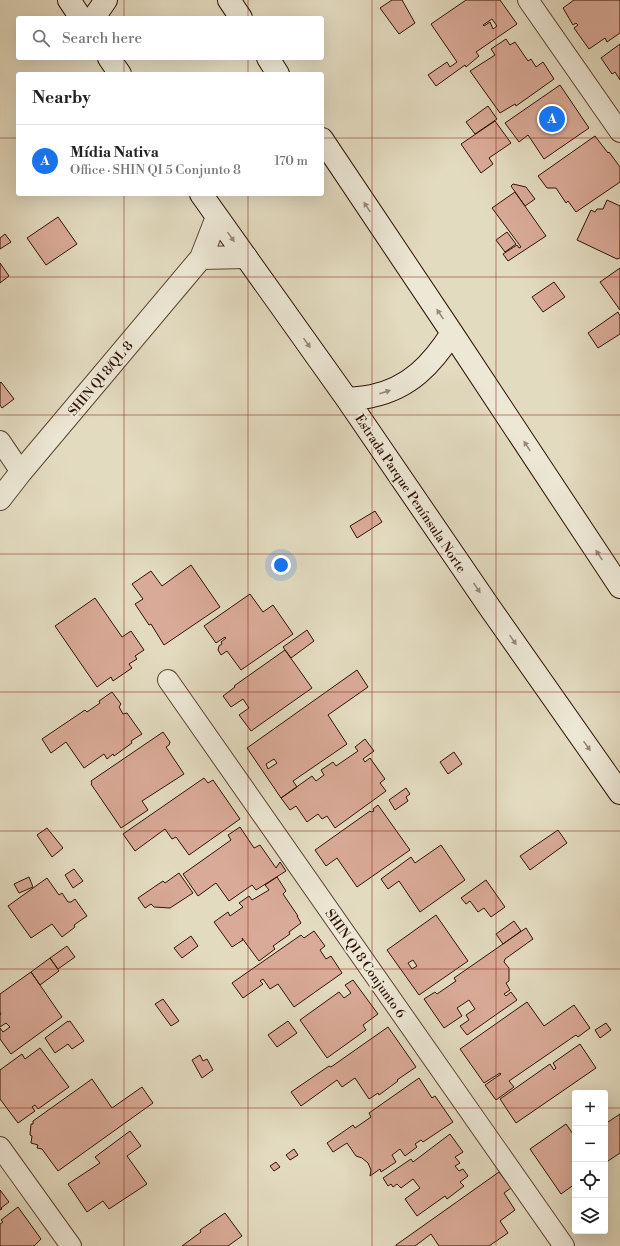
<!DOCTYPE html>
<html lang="en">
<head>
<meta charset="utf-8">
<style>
	:root { --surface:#fff; --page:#f2f2f2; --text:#222; --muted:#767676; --line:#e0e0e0; --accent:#1a73e8 }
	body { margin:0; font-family:"Libre Bodoni",serif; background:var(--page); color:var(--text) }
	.controls { position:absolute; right:12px; bottom:12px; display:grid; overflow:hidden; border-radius:4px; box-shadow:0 4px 16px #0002 }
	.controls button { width:36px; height:36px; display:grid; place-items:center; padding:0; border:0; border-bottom:1px solid var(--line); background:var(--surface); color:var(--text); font:20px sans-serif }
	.you { position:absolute; left:281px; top:565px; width:14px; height:14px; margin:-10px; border:3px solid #fff; border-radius:50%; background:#1a73e8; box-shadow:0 0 0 6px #1a73e833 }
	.badge { display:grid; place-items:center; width:26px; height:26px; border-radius:50%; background:var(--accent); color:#fff; font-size:13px; font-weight:700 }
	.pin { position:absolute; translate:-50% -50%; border:2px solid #fff; box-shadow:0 1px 4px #0006 }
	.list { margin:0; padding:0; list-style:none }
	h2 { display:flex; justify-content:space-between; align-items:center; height:52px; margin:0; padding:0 16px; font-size:17px }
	h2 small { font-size:13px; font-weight:400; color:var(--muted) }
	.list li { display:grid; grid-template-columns:26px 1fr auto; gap:12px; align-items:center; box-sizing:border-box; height:72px; padding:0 16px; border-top:1px solid var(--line) }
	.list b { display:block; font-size:15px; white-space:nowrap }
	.list p { margin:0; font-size:13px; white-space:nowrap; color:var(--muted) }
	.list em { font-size:13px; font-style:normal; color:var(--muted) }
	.icon { flex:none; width:22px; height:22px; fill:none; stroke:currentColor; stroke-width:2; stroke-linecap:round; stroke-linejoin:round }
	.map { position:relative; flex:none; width:620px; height:1246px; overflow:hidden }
	.search { position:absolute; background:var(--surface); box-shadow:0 4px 16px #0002; left:16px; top:16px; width:308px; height:44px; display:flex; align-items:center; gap:10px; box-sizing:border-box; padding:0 14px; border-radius:4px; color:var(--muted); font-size:15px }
	.panel { position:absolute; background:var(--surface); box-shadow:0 4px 16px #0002; left:16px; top:72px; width:308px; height:124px; border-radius:4px }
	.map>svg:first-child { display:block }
	.building { fill:#d9aa97; stroke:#311205; fill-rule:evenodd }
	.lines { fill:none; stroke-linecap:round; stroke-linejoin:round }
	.minor-casing { stroke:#5e4434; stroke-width:22 }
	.tertiary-casing { stroke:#5e4434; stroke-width:24 }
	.secondary-casing { stroke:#311205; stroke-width:24 }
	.minor { stroke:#ede8d6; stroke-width:20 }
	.tertiary { stroke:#ede8d6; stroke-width:22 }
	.secondary { stroke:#ede8d6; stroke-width:22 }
	.oneway { fill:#988878 }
	.grid { fill:none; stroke:#8f2418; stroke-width:1; stroke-opacity:0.55 }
	.labels { text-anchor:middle; stroke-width:4; stroke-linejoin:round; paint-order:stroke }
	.street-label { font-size:13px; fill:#311205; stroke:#ede8d6 }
</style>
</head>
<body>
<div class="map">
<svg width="620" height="1246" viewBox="0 0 620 1246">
	<rect width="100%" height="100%" fill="#e3dbc0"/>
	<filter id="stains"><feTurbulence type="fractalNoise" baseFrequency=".005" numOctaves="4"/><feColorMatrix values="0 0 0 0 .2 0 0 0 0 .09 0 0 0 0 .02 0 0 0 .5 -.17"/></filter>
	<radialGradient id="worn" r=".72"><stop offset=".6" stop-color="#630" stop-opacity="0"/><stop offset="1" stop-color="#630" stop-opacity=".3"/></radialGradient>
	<path class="building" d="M392,0H402L415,23L399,34L380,8Z
		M466,0H500L517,24L476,52L479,56L466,67L465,65L436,86L428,75L447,62L450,67L457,62L431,24ZM492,19L497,26L493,29L490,22L484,26L483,25Z
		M574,0H620V33L607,42L605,38L589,49L574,28L578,25L576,23L573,25L563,8Z
		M506,39L510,45L515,42L528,61L531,59L536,67L543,62L554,79L516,106L515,104L500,113L470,71L495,55L491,49Z
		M620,44V80L615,72L612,74L601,58Z
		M560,85L589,128L544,159L528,135L519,142L505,123Z
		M488,106L497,119L475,134L466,122Z
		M495,121L511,143L489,158L493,164L481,173L461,144Z
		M595,136L608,153L609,152L620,167V182L576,212L568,201L566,203L556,188H547L538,176Z
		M513,184L526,187L535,199L525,206L511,186Z
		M515,192L546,236L508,261L503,254L517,245L519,248L521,247L492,208Z
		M607,200L620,206V258L617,259L577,240L591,210L595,212L597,209H603Z
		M58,217L77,244L46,265L27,238Z
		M507,232L516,244L505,252L496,240Z
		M5,234L11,242L0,249V238Z
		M0,263L9,276L0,283Z
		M620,268V310L600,282Z
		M554,282L565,297L543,312L532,297Z
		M618,312L620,316V334L598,348L588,333Z
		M1,382L14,399L2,408L0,405V383Z
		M375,511L382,522L357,538L350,526Z
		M191,565L220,607L164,645L151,624L149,625L135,604L143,599L132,584L151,571L162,586Z
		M250,594L263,612L273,605L293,634L241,670L227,651L221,655L218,650L219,646L222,644L221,642L226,638L225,637L216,643L204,626Z
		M95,598L122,637L131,631L144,650L135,656L137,659L129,664L132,668L113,681L111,677L97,687L55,626Z
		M307,630L314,641L291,658L283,647Z
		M285,650L312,688L251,731L239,715L249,708L243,699L231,707L223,696L235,687L234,686Z
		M357,670L368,687L328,715L347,744L293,781L297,787L281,798L247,748ZM274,759L277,763L268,769L266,764Z
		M112,692L121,704L119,707L123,714L127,713L142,734L131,741L132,743L114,756L113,754L107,759L104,754L84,768L66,742L51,753L42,739L85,710L87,712L100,703L99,701Z
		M163,732L170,742L169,745L166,747L184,774L142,801L148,810L121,828L91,784L92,783L91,781Z
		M365,739L374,751L363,759L365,762L370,758L385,779L380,783L386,791L335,828L327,816L322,819L318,814L307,822L296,806L290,810L281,798L312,776L316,781L324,775L321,770L333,762L336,766L358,751L355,747Z
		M454,752L462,764L448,774L440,762Z
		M204,778L208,783L213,780L240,819L189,855L176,837L172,839L165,829L135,851L123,834Z
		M406,788L410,794L406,797L408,801L395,810L389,800Z
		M378,805L410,850L357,887L337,858L326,866L315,850L370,811L371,812L374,811L373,809Z
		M240,827L254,848L260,845L276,868L280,862L286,871L256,890L252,885L229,901L216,883L198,896L183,874L231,840L228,835Z
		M47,828L63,848L52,857L37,835Z
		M558,830L567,843L530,870L520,856Z
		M441,845L465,880L420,912L399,881L388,889L381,879L411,857L415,863Z
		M74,869L83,881L73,888L65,875Z
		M179,873L193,893L170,908L154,907L151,904L145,908L138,898L163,881L165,883Z
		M29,877L33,887L19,893L14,884Z
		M277,877L286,891L283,894L298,916H297L301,923L289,932L290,934L273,946L275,949L259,961L242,938L243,940L232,947L214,922L228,912L230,916L243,907L239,903L249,896L252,900L269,890L265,885Z
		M47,878L59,895L62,893L68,902H71L75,899L87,916L74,925L75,927L62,937L52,924L31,938L8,906Z
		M486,880L505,907L491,917L484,908L478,912L470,901L466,904L461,898Z
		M436,915L468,961L419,995L387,950ZM413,960L417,966L412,969L408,963Z
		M514,921L521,931L503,944L496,934Z
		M526,928L533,939L505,959L504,962L509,968V981L506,983L510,990L504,994L506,996L511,992L517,1000L467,1035L460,1026L469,1020L466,1015L475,1009L469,1000L457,1008L462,1016L444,1028L424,999L435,992L437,994L456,981L454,978Z
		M314,931L325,946L320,950L326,959L331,956L342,973L294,1007L278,984L270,989L263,979L260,981L263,984L243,998L232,983L301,935L304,938Z
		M191,936L198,946L182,958L174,948Z
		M67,946L75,957L58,969L50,958Z
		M50,958L59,971L40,985L31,972Z
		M31,972L62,1017L11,1054L0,1039V1028L3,1032L10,1027L6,1023L0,1027V1015L1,1014L0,1012V994Z
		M353,980L378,1014L363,1025L366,1030L327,1058L300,1020L339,992L344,998L351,993L345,985Z
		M163,999L179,1021L171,1026L155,1004Z
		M527,1002L544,1026L574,1005L590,1028L578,1037L576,1035L509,1081L514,1087L496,1100L485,1085L501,1074L500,1073L484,1083L460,1049Z
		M68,1021V1022L70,1021L84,1041L72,1049L68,1044L55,1053L45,1038Z
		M288,1021L297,1033L277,1047L268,1035Z
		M606,1023L611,1030L600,1038L595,1030Z
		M388,1027L416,1067L397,1080L398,1081L379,1095L378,1093L369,1099L355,1078L342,1087L337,1080L301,1106L291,1092L329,1066L331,1067Z
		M580,1044L596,1068L516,1123L500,1099L550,1064L554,1070L556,1068L553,1063Z
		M40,1048L69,1087L38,1109L35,1105L32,1107L35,1111L18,1123L0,1099V1070L22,1054L25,1059Z
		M200,1055L203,1061L207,1059L213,1070L202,1078L192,1060Z
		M419,1078L432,1098L435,1096L453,1122L423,1142L421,1140L415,1144L417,1147L405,1156L400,1149L392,1155L396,1162L381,1172L380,1169L370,1176L371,1170L368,1163L362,1158L356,1156L347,1143L333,1152L327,1143L353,1125L355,1128L371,1117L369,1113Z
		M92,1079L112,1108L142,1087L153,1103L58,1171L42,1149L37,1148L38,1145L31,1143L32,1136L30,1135L31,1124H33V1121Z
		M620,1114V1153L605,1163V1124Z
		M566,1124L573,1134L575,1132V1184L561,1194L530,1149Z
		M130,1131L141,1146L127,1156L147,1184L109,1209L103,1201L87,1212L68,1184L100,1163L95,1157Z
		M450,1134L463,1152L455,1157L460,1163L455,1166L459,1171L463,1169L468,1176L460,1182L464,1186L447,1199L445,1196L417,1216L405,1199L420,1188L413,1179L401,1188L397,1184L393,1187L391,1184L388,1186L383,1178L411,1159L413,1162Z
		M294,1149L298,1155L290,1160L286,1155Z
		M276,1162L280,1167L274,1171L270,1166Z
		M499,1172L511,1188L504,1193L515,1210L500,1221L508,1233L489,1246H439L431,1234L415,1246H396V1245Z
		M0,1190L9,1202L1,1208L2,1209L0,1210Z
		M18,1207L41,1239L34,1246H0V1224L3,1222L1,1220Z
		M225,1213L242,1236L228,1246H182L201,1232L200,1230Z"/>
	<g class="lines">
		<g class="minor-casing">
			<path id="minor" d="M528,0L620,132
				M0,441L21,472
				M168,680L564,1246
				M0,1147L71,1246"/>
		</g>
		<g class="tertiary-casing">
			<path id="tertiary" d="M201,258L246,257
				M0,499L21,472L201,258L217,217"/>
		</g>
		<g class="secondary-casing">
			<path id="secondary" d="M69,0L81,18
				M229,0L241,18
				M95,18L97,13L106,0
				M109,58L120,74
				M268,58L278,74
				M322,139L452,333L620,587
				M201,194L347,399L490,608L620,793
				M347,399C355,398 364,398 372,396C410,388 432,364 452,333"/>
		</g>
		<use href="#minor" class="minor"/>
		<use href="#tertiary" class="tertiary"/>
		<use href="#secondary" class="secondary"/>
	</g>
	<defs><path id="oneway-solid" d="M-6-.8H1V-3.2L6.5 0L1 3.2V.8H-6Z"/></defs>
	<g class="oneway">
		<use href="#oneway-solid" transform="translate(367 207) rotate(-124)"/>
		<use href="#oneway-solid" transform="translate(231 237) rotate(54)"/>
		<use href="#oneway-solid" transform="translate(440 314) rotate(-124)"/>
		<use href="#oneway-solid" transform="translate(307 343) rotate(55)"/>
		<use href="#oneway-solid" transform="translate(385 392) rotate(-18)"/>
		<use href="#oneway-solid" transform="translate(527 446) rotate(-123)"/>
		<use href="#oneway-solid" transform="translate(599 555) rotate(-123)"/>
		<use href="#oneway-solid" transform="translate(477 588) rotate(56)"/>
		<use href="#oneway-solid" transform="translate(513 640) rotate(55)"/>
		<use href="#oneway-solid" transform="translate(587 746) rotate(55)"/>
	</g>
	<path class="grid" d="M124,0V18M248,0V18M372,0V1246M496,0V1246M124,58V74M248,58V74M0,138H18M322,138H620M124,194V1246M248,194V1246M0,277H620M0,415H620M0,554H620M0,692H620M0,831H620M0,969H620M0,1108H575M605,1108H620"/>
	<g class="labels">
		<g class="street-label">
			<text transform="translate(100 378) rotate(-50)" y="5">SHIN QI 8/QL 8</text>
			<text transform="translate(411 493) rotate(56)" y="5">Estrada Parque Península Norte</text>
			<text transform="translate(366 963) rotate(55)" y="5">SHIN QI 8 Conjunto 6</text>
		</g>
	</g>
	<rect width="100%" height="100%" filter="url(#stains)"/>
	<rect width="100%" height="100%" fill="url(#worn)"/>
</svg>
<div class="controls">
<button>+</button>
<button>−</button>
<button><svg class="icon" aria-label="locate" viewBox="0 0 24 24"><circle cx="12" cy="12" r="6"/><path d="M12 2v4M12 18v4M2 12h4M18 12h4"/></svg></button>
<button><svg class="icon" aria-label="layers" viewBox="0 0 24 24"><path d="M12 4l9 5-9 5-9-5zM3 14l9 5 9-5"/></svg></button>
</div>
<div class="you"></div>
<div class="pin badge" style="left:552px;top:119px">A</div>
<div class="search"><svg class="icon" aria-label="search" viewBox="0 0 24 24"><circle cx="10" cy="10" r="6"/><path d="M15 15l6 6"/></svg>Search here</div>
<section class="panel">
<h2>Nearby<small></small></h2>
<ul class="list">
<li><span class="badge">A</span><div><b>Mídia Nativa</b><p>Office · SHIN QI 5 Conjunto 8</p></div><em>170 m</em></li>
</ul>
</section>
</div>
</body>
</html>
